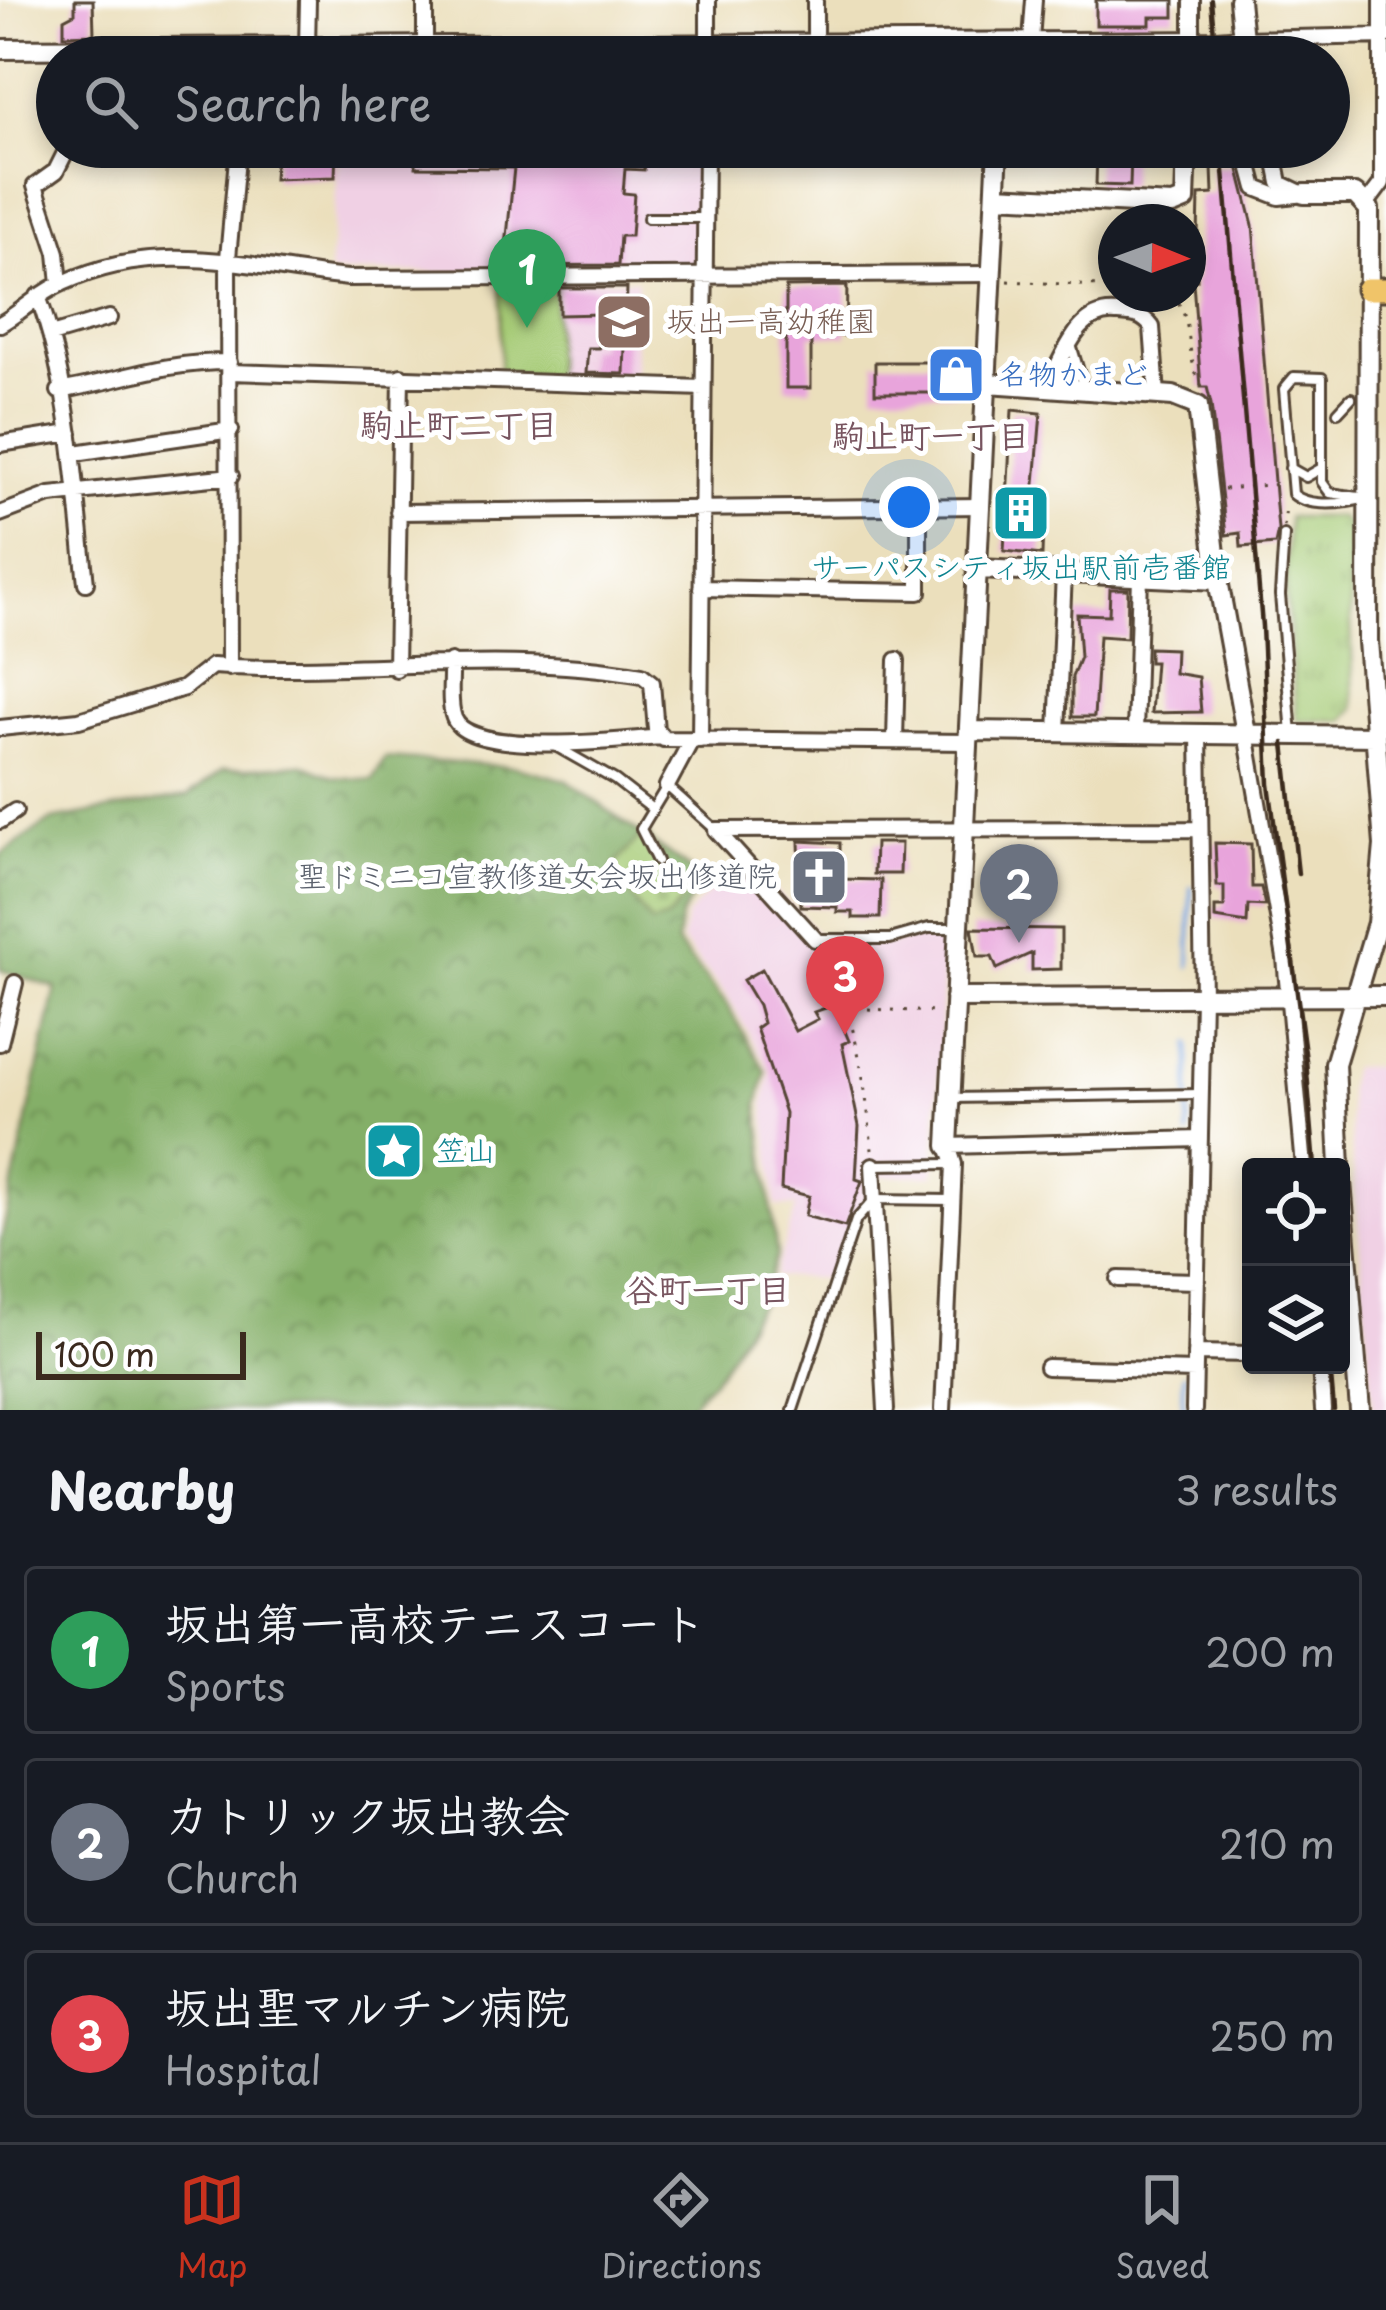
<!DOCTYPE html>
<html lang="en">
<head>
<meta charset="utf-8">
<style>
	:root { --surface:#171b24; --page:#20242c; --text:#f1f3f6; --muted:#9ea1a6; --line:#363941; --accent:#c8321e }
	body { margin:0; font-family:"Playpen Sans","Klee One",sans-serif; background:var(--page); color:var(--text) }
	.controls { position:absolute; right:36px; bottom:36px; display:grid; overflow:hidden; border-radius:12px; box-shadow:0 6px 18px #0003 }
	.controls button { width:108px; height:108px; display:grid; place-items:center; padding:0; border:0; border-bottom:3px solid var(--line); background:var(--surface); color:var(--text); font:60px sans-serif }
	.compass { position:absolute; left:1098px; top:204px; width:108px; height:108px; border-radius:50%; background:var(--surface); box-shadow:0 6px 18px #0003; rotate:91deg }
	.scale { position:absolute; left:36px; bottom:30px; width:210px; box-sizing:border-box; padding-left:12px; border:6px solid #3b2a1e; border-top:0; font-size:33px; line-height:42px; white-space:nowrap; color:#3b2a1e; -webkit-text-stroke:9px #fff; paint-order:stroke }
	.you { position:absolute; left:909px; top:507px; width:42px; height:42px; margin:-30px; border:9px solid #fff; border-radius:50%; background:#1a73e8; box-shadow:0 0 0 18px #1a73e833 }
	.badge { display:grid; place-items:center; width:78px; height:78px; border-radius:50%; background:var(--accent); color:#fff; font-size:39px; font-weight:700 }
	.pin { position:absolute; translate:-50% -99px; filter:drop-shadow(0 3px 6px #0008) }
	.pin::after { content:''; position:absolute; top:63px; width:42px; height:36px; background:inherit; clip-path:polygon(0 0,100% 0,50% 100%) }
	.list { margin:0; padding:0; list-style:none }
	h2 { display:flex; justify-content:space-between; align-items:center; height:156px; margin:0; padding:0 48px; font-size:51px }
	h2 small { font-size:39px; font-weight:400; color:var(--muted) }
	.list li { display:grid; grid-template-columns:78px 1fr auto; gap:36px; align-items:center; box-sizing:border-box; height:168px; margin:0 24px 24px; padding:0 24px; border:3px solid var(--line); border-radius:12px }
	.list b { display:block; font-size:45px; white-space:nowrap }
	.list p { margin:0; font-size:39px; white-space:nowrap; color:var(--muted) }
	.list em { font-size:39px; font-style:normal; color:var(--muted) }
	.icon { flex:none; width:66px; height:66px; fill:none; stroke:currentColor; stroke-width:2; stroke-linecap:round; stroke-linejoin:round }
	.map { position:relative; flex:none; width:1386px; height:1410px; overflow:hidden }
	.search { position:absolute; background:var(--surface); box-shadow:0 6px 18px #0003; left:36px; right:36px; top:36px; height:132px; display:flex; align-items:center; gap:30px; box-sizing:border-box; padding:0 42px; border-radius:66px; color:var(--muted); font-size:45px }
	.sheet { height:732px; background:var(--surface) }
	nav { display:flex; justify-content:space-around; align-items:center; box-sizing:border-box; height:168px; border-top:3px solid var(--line); background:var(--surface); font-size:33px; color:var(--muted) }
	nav a { display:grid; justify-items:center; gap:6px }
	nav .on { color:var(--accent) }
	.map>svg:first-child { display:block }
	.built { fill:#f0d0e4 }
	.green { fill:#a6cb76; stroke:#707a4a; stroke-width:3 }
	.forest { fill:url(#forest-crowns); stroke:#606c42; stroke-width:3 }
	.cemetery { fill:url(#cemetery-stones); stroke:#707a4a; stroke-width:3 }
	.park { fill:url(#park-tufts); stroke:#707a4a; stroke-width:3 }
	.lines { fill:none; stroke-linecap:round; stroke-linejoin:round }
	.stream { stroke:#74a3de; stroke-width:4.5 }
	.building { fill:#e8a4db }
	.service-casing { stroke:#554536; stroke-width:14 }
	.minor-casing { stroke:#554536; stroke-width:20 }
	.tertiary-casing { stroke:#554536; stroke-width:24 }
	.primary-casing { stroke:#554536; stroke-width:27 }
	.path { stroke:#554536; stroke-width:3; stroke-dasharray:3 9; stroke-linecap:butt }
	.service { stroke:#fff; stroke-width:8 }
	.minor { stroke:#fff; stroke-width:14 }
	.tertiary { stroke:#fff; stroke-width:18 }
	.primary { stroke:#f0c469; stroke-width:21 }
	.rail { stroke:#3b2a1e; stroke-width:4.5 }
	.labels { text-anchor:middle; stroke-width:10; stroke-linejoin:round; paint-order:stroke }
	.education-label { font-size:30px; fill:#785e54; stroke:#fff; text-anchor:start }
	.shop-label { font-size:30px; fill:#366cbe; stroke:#fff; text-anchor:start }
	.culture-label { font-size:30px; fill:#0d838f; stroke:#fff }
	.worship-label { font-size:30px; fill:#5b616d; stroke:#fff; text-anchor:end }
	.neighbourhood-label { font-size:33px; font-weight:bold; fill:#785560; stroke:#fff }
</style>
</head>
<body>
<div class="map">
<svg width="1386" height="1410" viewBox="0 0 1386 1410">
	<defs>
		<pattern id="forest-crowns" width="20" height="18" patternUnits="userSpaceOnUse" patternTransform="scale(3)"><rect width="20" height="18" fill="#84af67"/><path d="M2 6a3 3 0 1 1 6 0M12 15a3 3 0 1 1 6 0" fill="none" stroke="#6d8f54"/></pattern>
		<pattern id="cemetery-stones" width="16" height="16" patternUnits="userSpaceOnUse" patternTransform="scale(3)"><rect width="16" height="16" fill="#a6cb76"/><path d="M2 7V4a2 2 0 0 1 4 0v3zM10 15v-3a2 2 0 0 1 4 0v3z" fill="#90ae66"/></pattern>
		<pattern id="park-tufts" width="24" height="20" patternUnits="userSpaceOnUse" patternTransform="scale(3)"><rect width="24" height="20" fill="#a6cb76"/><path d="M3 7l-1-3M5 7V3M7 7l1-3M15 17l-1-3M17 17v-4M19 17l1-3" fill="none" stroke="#90ae66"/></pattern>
	</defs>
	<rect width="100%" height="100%" fill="#fff"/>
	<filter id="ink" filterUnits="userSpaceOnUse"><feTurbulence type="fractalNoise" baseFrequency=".00833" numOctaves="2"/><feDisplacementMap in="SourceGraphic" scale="24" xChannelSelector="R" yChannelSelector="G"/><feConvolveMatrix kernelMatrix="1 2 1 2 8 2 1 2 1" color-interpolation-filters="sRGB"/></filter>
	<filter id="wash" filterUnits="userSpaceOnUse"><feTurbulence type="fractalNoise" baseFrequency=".004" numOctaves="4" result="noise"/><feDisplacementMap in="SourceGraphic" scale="48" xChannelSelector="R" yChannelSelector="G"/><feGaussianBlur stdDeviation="2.7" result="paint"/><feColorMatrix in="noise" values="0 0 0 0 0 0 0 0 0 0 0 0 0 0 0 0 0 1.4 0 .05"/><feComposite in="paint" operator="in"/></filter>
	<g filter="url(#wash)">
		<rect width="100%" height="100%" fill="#ebdfbc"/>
		<path class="built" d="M340,147H702L700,266L683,271L329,273Z
			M556,280H637L635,378H555Z
			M739,859L799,912L828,946L892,944L945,933L934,1176H868L867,1196L830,1279L774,1276L796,1207L776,1206L764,1103L770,1071L729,999L682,941L686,917Z
			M1352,1067H1386V1410H1373L1347,1089Z"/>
		<path class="green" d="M501,279L555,280L553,376L500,375Z"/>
		<path class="forest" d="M385,758L516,767L566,780L704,880L680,917L677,944L725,1002L766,1072L758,1104L777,1254L763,1298L720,1371L686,1410H0V1244L56,988L0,970V855L52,820L188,796L223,770L302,764L334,777L373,780Z"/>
		<path class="cemetery" d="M646,830L685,898L667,919L651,924L612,868Z"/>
		<path class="park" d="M1288,517H1339L1348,525L1354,709L1343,721L1297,720L1286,597Z"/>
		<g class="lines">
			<path class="stream" d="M1190,966L1191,888
				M1188,1134L1190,1044
				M1183,1410L1184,1375"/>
		</g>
		<g id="blocks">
			<path class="building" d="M75,0H93L94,34L64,35V19L75,13Z
				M1096,0H1174V17H1150V25H1096Z
				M276,147H336L335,177L274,179Z
				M377,147H645L644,170L625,169L623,193L634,194L631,236H620L618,265L504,266L514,168L416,167V158L377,156Z
				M1097,153L1131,154L1130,186L1096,185Z
				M1238,166L1253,225L1278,530L1275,544L1241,547L1240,533L1226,535L1211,404L1207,387H1201L1193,282L1197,280L1199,195L1213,194L1212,167Z
				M847,286L846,336L811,335V388H786V287Z
				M559,288H627L624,374L586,373L588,348H599L601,314L559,315Z
				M875,362H965V393H875Z
				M1012,410L1041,413L1034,495L1037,525L1043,526L1042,555L1004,551Z
				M1110,589H1128L1127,638L1099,636L1094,717H1072V677L1080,657L1077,614L1109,615Z
				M1149,648L1175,649L1174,673L1198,677L1201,712L1151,713L1155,662H1149Z
				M799,841L840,843V879L881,880L880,918H853V912H837V907L801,906Z
				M875,843H901L900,874H874Z
				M1215,843L1251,844L1252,887H1261L1265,906L1248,905L1247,923L1215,918V907H1224V886H1217Z
				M972,928L1061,929V969L1032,970V953L997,969L992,957H977Z
				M762,969L795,1031L818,1019L814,1012L834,1005L849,1041L842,1044L859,1126L856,1179L862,1181L845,1227L805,1216L809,1196L781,1189L785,1113L756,1028L763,1023L758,1005L743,980Z"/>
		</g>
	</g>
	<g filter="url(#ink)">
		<use href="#blocks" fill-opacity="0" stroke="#554536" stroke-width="3"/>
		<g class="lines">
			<g class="service-casing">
				<path id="service" d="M648,218H705
					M1072,348L1083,384
					M1322,378V482L1330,493L1366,498C1346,504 1309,508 1293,494L1284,389L1294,377Z
					M1338,412L1351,398
					M1290,468L1306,477L1320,469
					M1284,535L1280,595L1292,734
					M557,747L615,780L651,808
					M657,861L641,829L667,786L716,830
					M815,939H890L929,928H956
					M951,1098L1200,1094
					M873,1165L952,1164
					M793,1410L856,1220L875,1199L951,1200"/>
			</g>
			<g class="minor-casing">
				<path id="minor" d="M815,0V42
					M1243,39L1386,36
					M1243,39L1255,57
					M1031,40L1034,0
					M1192,41V0
					M425,45V0
					M307,46L308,0
					M708,57V0
					M1245,147L1256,188L1279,197L1304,194
					M1273,147L1280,183L1299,192
					M1367,203L1382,183V0
					M60,284L57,253L35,186L56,171L68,147
					M38,296C71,387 75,487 86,583
					M0,324C22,312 39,293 63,283C159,238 247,267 348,278L992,274
					M51,335L109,318
					M230,372L703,388
					M1048,384C1065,355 1078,308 1117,313C1133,314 1142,314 1152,327L1157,395
					M59,391C123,380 162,362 229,362
					M0,444L70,433
					M75,453L231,430
					M398,512L982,506
					M0,514L50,495L231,476
					M701,588L919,592V506
					M451,662C452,678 448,703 454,718C469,758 626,740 661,737
					M229,668L228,258L238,147
					M396,669L401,376
					M0,728L79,720L184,688L212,666C355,675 500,650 642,675L652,683L656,730L664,739L968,742
					M1057,732L1064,573
					M1135,732L1140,577
					M1246,733L1285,958L1304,1167
					M700,740L706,147
					M895,741L897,660
					M667,786L692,739
					M0,821L15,811
					M716,830L1197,829
					M716,830L815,939
					M0,1043L15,983
					M873,1165L886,1410
					M1118,1279L1197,1281
					M1195,1353L1251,1354
					M1320,1365L1323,1410
					M1047,1367L1195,1371
					M943,1410L954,1164L948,1146L1200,1139
					M1194,1410L1203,997L1199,733"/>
			</g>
			<g class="tertiary-casing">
				<path id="tertiary" d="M0,49L1217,41L1243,39L1239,0
					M1304,194H1355L1369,209L1368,641L1384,845L1377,923L1335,1064L1340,1167
					M996,196L1173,205L1185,200L1187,147
					M988,383L1173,396L1198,406L1218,580L1246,733
					M979,569L1218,580
					M969,731L1375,736
					M955,998L1386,996
					M948,1146L998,147
					M1341,1182L1360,1410"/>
			</g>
			<g class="primary-casing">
				<path id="primary" d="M1367,289H1386"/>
			</g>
			<path class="path" d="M1008,281L1116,287
				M1170,294C1197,315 1182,362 1205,390
				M1224,489L1280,484
				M1284,527L1286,506
				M822,951C855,1009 866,1085 872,1150
				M844,1008L937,1012"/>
			<use href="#service" class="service"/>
			<use href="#minor" class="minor"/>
			<use href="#tertiary" class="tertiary"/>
			<use href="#primary" class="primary"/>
			<path class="rail" d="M1211,0L1216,57
				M1222,147L1262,626L1269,784L1306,1060L1315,1167
				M1284,743L1298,874
				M1330,1365L1334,1410"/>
		</g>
	</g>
	<defs>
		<g id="school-square" transform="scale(3)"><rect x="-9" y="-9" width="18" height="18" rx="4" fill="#8d6e63" stroke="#fff"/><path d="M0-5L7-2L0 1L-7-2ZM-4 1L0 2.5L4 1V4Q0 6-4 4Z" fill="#fff"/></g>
		<g id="shop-square" transform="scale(3)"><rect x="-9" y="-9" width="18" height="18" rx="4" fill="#3f7fe0" stroke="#fff"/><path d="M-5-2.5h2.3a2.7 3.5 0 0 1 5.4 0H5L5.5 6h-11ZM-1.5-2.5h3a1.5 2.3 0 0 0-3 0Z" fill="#fff"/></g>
		<g id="building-square" transform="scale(3)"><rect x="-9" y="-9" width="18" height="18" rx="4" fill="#0f9aa8" stroke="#fff"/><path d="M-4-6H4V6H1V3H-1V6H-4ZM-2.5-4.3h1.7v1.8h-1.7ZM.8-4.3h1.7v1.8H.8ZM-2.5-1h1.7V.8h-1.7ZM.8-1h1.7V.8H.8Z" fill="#fff"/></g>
		<g id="church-square" transform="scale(3)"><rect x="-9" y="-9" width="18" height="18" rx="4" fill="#6b7280" stroke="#fff"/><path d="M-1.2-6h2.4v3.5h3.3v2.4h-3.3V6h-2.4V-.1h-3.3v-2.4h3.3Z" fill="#fff"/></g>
		<g id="sight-square" transform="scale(3)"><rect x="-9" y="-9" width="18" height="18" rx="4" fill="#0f9aa8" stroke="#fff"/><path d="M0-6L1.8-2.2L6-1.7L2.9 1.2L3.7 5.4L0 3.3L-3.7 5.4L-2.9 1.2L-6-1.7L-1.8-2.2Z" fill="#fff"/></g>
	</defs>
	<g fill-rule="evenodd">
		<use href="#school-square" x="624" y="322"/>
		<use href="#shop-square" x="956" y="375"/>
		<use href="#building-square" x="1021" y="513"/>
		<use href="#church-square" x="819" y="877"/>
		<use href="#sight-square" x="394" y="1151"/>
	</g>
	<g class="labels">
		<g class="education-label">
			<text x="666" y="332">坂出一高幼稚園</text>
		</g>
		<g class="shop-label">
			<text x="998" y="385">名物かまど</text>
		</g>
		<g class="culture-label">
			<text x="1021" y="578">サーパスシティ坂出駅前壱番館</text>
			<text x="436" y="1161" text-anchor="start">笠山</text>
		</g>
		<g class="worship-label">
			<text x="777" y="887">聖ドミニコ宣教修道女会坂出修道院</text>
		</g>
		<g class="neighbourhood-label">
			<text x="459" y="437">駒止町二丁目</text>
			<text x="931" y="448">駒止町一丁目</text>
			<text x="708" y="1302">谷町一丁目</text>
		</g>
	</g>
</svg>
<div class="controls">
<button><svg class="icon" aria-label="locate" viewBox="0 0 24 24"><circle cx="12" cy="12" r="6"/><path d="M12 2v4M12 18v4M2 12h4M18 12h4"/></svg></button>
<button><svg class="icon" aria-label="layers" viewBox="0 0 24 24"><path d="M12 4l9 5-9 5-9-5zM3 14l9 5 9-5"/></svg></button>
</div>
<svg class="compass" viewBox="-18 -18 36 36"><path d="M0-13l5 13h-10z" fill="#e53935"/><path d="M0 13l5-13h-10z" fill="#9ea1a6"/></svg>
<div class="scale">100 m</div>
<div class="you"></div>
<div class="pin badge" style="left:527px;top:328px;background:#2e9e5b">1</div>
<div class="pin badge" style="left:1019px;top:943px;background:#6b7280">2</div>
<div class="pin badge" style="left:845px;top:1035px;background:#e0444e">3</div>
<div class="search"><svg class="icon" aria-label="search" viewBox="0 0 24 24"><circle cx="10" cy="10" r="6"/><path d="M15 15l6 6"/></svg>Search here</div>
</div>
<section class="sheet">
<h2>Nearby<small>3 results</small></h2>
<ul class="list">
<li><span class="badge" style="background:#2e9e5b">1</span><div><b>坂出第一高校テニスコート</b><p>Sports</p></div><em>200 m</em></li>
<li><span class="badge" style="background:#6b7280">2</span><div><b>カトリック坂出教会</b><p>Church</p></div><em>210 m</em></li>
<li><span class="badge" style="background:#e0444e">3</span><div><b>坂出聖マルチン病院</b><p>Hospital</p></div><em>250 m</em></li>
</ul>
</section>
<nav>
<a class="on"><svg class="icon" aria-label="map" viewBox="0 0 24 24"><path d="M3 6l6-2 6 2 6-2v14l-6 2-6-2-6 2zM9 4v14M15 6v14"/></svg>Map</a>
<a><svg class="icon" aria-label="directions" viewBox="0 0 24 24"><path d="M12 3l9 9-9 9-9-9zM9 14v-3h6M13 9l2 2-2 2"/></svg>Directions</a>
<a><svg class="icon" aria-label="saved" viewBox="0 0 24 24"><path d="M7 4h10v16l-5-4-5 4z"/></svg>Saved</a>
</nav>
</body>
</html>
